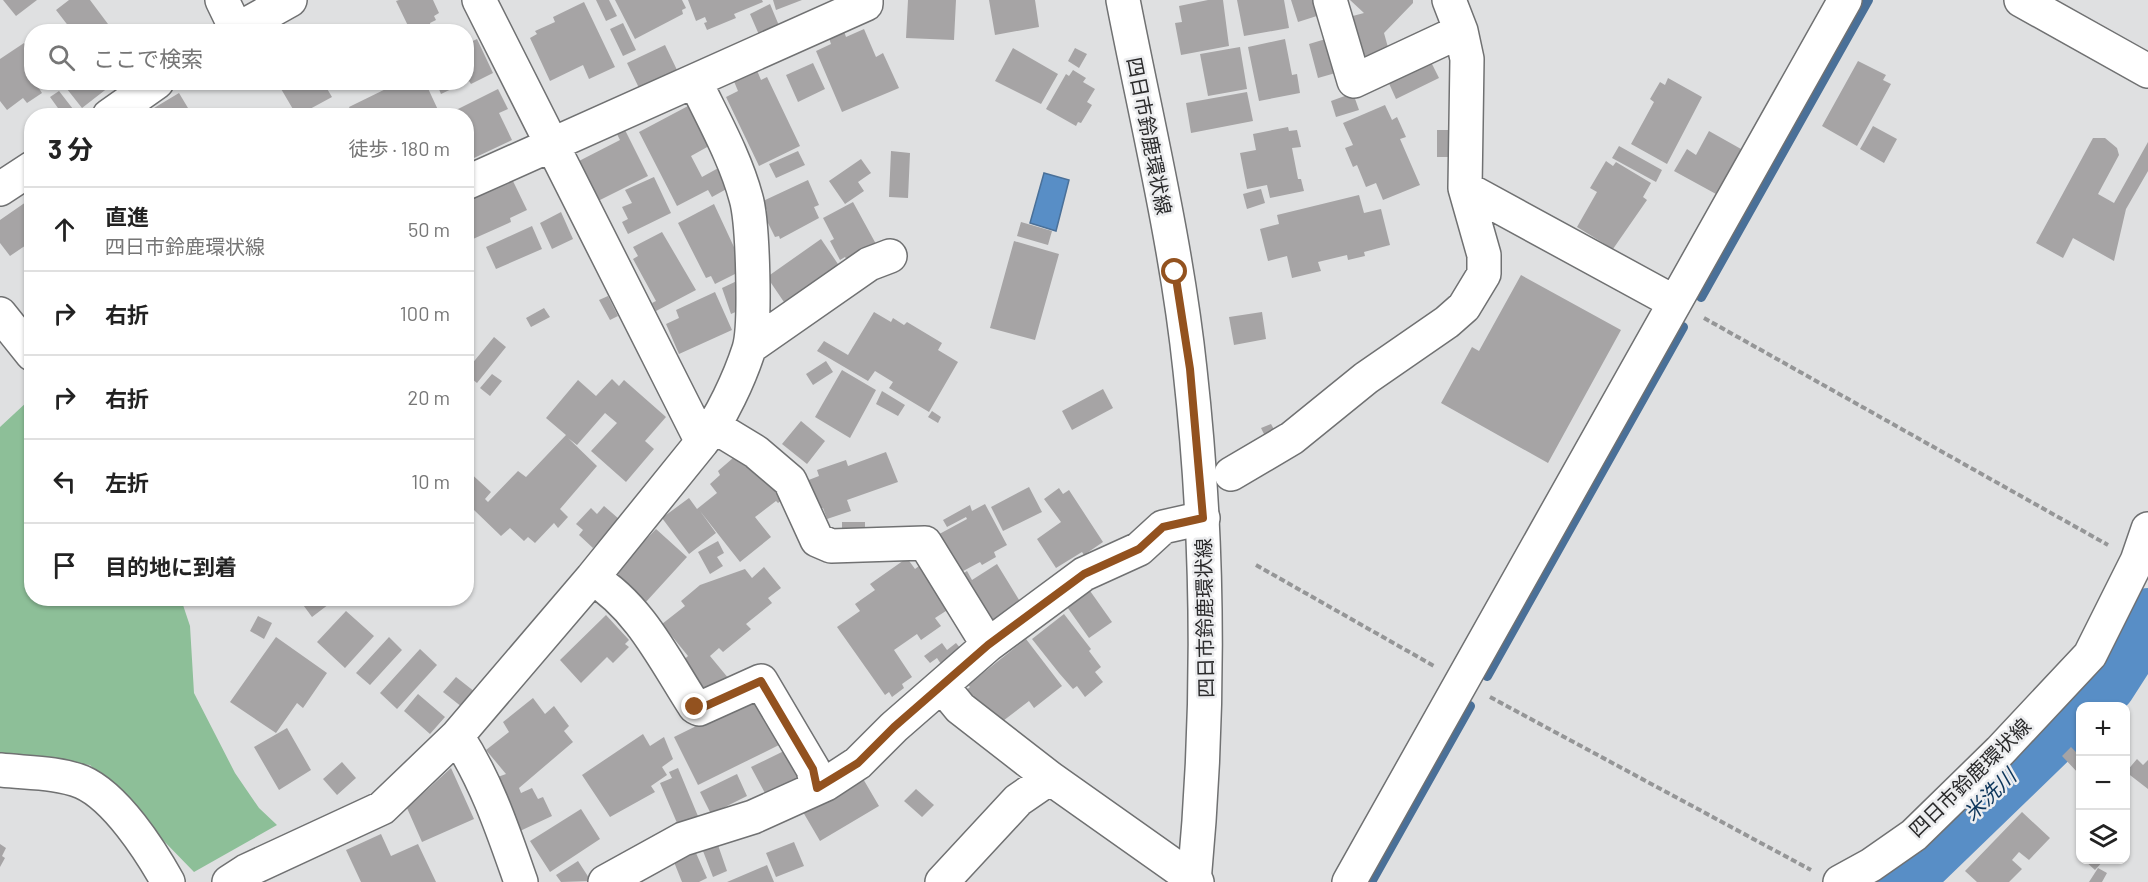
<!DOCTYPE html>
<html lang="ja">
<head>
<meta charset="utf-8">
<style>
	:root { --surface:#fff; --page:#f2f2f2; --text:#222; --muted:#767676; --line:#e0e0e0 }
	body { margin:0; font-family:Barlow,"Noto Sans JP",sans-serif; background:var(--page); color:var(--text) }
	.controls { position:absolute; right:18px; bottom:18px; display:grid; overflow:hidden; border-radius:12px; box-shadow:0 2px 4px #0004 }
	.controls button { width:54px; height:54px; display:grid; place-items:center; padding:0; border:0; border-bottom:2px solid var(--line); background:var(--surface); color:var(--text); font:30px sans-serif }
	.stop { position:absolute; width:18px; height:18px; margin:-14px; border:4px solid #93521f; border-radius:50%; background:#fff }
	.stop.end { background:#93521f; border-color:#fff; box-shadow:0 2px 6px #0008 }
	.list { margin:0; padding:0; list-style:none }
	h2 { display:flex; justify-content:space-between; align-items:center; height:78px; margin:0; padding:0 24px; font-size:26px }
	h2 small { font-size:20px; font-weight:400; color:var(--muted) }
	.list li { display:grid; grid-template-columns:39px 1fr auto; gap:18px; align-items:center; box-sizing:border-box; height:84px; padding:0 24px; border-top:2px solid var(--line) }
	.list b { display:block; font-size:22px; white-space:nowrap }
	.list p { margin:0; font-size:20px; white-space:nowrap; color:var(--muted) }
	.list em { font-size:20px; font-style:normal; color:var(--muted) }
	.icon { flex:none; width:33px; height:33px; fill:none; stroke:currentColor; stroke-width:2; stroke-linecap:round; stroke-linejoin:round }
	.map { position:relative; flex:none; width:2148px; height:882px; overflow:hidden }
	.search { position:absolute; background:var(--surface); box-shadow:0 2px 4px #0004; left:24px; top:24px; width:450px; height:66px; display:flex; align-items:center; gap:15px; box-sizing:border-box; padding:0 21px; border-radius:24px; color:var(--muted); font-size:22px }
	.panel { position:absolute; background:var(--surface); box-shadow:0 2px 4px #0004; left:24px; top:108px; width:450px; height:498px; border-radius:24px }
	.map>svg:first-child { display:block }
	.green { fill:#8dbf98 }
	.water { fill:#588ec6; stroke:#4a7098; stroke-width:1.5 }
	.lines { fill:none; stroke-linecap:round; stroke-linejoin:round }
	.stream { stroke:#4a7098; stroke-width:10 }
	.river { stroke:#588ec6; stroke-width:60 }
	.building { fill:#a6a4a5 }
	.minor-casing { stroke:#707172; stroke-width:36 }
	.major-casing { stroke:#707172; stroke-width:36 }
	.path { stroke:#959697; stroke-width:4; stroke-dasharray:6 3; stroke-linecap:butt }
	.minor { stroke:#fff; stroke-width:33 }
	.major { stroke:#fff; stroke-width:33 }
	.route { stroke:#93521f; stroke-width:8 }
	.labels { text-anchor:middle; stroke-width:5; stroke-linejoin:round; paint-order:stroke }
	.street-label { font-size:20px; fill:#2a2a2b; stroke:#ecedef }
	.water-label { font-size:21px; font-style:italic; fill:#0c355a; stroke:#ecedef }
</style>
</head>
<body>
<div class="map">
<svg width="2148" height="882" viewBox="0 0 2148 882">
	<rect width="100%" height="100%" fill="#dfe0e1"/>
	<path class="green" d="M28,401L32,404V598L181,599L190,626L194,693L235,773L259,808L277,825L194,872L90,765L0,754V427Z"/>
	<path class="water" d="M1044,173L1069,180L1056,231L1030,223Z"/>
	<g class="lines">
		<path class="stream" d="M1701,297L1868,0
			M1487,676L1683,327
			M1371,882L1470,706"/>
		<path class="river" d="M2082,706L2106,684L2148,618
			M1900,882L2080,708"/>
	</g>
	<path class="building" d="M3,0H37L16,16Z
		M69,0H90L114,32H73L56,10Z
		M399,0H433L439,13L434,16L436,20L430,23L431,27L423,32H411L396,1Z
		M596,0H609L617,16L606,21Z
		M615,0H682L686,8L682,10L683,14L635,39Z
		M688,0H762L763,2L734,14L736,18L707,30L704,23L707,22L705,17L696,21Z
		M773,0H802L776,10Z
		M908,0H956L954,40L906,38Z
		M989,0H1035L1039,27L995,35Z
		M1208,0H1223L1229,46L1181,55L1175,23L1182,22L1179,6Z
		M1237,0H1284L1289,28L1244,36Z
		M1291,0H1315L1320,15L1298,22Z
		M1350,0H1413V3L1384,33L1389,51L1362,58L1349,17L1364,13Z
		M584,2L615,67L589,79L583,65L550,81L530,38L537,34L535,31L555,22L553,17Z
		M770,4L780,28L760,37L750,14Z
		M623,23L636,50L623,56L610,29Z
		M864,29L876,57L883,53L899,88L842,112L816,51L831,44L829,38L844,31L846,37Z
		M1329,38L1339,72L1318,78L1309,44Z
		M477,39L493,73L471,84L469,81L466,82V44Z
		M1285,39L1292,75L1297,74L1300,93L1259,101L1248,47Z
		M24,43L32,53V72L29,74L32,82H35L42,93L27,103L23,98L7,110L0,101V59Z
		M665,45L677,70L639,88L627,63Z
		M1240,47L1247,89L1208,96L1200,54Z
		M1013,48L1058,74L1041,104L995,81Z
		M1075,48L1087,54L1079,68L1068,61Z
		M1429,58L1439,78L1396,99L1387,79Z
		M1858,61L1886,75L1883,80L1891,84L1857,146L1822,126Z
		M813,63L825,89L798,102L786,75Z
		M756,68L761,80L767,77L800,146L759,166L726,97L738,91L733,79Z
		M1073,70L1086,78L1083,82L1095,89L1087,102L1092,105L1081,123L1078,122L1076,126L1046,109L1066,74L1069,76Z
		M1668,78L1702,97L1667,164L1631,144L1654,102L1650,99L1660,82L1665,85Z
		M76,82H105L109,87L82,108L67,89Z
		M277,82H323L332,97L297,116Z
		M400,82H425L439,112L432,116H353L349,107Z
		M436,82H466L441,94Z
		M498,89L508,109L499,113L512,140L474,158L466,142V116H454L452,112Z
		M59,91L73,109L63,115L50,97Z
		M1247,92L1253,121L1191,133L1186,103Z
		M179,93L191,113L186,116H159L154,108Z
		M1353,93L1359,110L1336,117L1331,101Z
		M1385,105L1392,120L1397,117L1406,137L1400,139L1420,185L1383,200L1376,183L1366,187L1357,165L1353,167L1345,148L1353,145L1343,123Z
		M688,106L709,146L691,156L702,177L722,166L732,186L712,197L708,190L677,206L639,132Z
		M1873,126L1897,139L1884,163L1860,149Z
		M1288,127L1289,131L1297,130L1301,147L1292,148L1298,179H1301L1304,191L1270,198L1267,185L1247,189L1240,153L1256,150L1253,134Z
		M625,130L648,176L598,201L579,161L620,140L617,134Z
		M1437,130H1452L1453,157H1437Z
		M1709,131L1741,149L1716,194L1674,171L1687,149L1696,155Z
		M2093,138H2105L2117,148L2119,155L2098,194L2114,203L2148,142V171L2126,209L2114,261L2073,238L2063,258L2036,243Z
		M1619,146L1662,170L1656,182L1612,158Z
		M798,151L805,165L776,178L769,164Z
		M891,151L910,153L908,198L889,197Z
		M861,159L871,173L858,182L864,191L845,204L829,181Z
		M1606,161L1613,166L1616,162L1651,183L1643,197L1647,200L1613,249L1577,227L1597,192L1590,188Z
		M654,177L671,213L628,234L622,222L628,219L622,207L632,203L625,190Z
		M512,179L527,210L510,218L511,222L473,239L466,225V201Z
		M808,180L819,205L814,207L819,218L780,239L779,236L775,237L763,213L767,211L763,201Z
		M1261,189L1265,203L1247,209L1243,194Z
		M1359,195L1364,213L1381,209L1390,245L1364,252L1365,256L1348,260L1347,255L1318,262L1321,271L1292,278L1287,256L1268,261L1260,229L1279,224L1277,215Z
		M26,202L32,209V241L10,256L0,243V220Z
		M853,202L876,244L847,260L845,257L840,260L830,241L834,239L823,218Z
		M714,204L740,260L741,271L715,284L711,276L706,278L678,223Z
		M561,212L573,239L552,249L540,223Z
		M1021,222L1052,231L1048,245L1017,236Z
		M532,226L542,249L496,269L486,247Z
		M662,232L696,290L656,311L652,303L656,301L633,259L638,256L633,247Z
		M821,239L840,267L786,305L767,277Z
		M1014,241L1059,254L1035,340L990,328Z
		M1521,275L1621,330L1548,463L1441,403L1472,347L1479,351Z
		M739,280L740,310L731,314L722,288Z
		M715,292L732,330L679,354L666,324L679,318L676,310Z
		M608,296L618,316L610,320L599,300Z
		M544,308L550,317L531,327L526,318Z
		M874,312L891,322L893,318L904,325L907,322L942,343L938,350L958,362L929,412L889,388L893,382L875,371L868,381L817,351L824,341L848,355Z
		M1262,312L1266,339L1234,345L1229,317Z
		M494,337L506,347L477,383L466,374V371Z
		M826,361L833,372L813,385L806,374Z
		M842,370L876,390L850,438L815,417Z
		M492,374L502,381L490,396L480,388Z
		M612,379L619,386L624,380L666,417L645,441L654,449L626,482L591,451L617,423L605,413L577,445L568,438L597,466L560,509L568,517L558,528L554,523L535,543L528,537L524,541L510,528L501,536L474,510L466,518V469L491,492L485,499L488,502L518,471L526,477L566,435L546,418L578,380L596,396Z
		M1103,389L1113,408L1072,430L1062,411Z
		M882,391L905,405L898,416L876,404Z
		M932,411L941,417L938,423L928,417Z
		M801,421L825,441L807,464L782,444Z
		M1271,424L1276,433L1266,438L1261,428Z
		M886,452L898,482L847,500L851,511L827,519L823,508L815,511L806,481L819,476L817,470L846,460L848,466Z
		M733,458L769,481L786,497L778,503L776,501L755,517L771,537L740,562L700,511L716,533L689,554L662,518L689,498L697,509L717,493L710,484L720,475L718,471Z
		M1029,487L1042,512L1003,531L991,507Z
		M1059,488L1063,494L1069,490L1103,542L1084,555L1082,552L1056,568L1037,539L1061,522L1044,499Z
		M985,504L1007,545L994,552L996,557L982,565L980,562L952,577L932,538L967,519L966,517L947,527L943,520L970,505L972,511Z
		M604,506L619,519L593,548L579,535L583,530L576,524L591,508L597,514Z
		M842,522H865V536L842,535Z
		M656,529L687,557L645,603L614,573Z
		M718,541L724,553L717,557L723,566L710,574L698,552Z
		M907,558L915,569L919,566L949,609L935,618L941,626L921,640L917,634L894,650L912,677L902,684L904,688L892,697L889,692L885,695L837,627L860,611L855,604L875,590L870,584Z
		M997,564L1024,608L991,634L956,578L967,571L972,580Z
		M764,567L781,588L768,598L772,603L746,624L751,629L723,652L719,648L710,656L729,679L708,697L680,663L688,656L662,624L685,606L681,601L700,585L745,569L752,578Z
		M1088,588L1112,622L1089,638L1065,604Z
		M298,598H337L312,617Z
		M346,611L374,636L345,668L317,642Z
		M1064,614L1091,649L1089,651L1101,667L1095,672L1103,682L1085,697L1077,686L1073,689L1059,673L1032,639Z
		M606,615L629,640L625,644L629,647L613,663L607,657L581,683L560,660Z
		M258,616L272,623L264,639L250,631Z
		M276,637L327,673L303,708L297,703L276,733L230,702Z
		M389,637L402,650L370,685L356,673Z
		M1026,639L1062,686L1034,708L1029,701L999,724L964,692L970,687L968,685Z
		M942,643L947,650L956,643L961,649L941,664L937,658L930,663L924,656Z
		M420,649L437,665L397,709L380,693Z
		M456,677L475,692L462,707L443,692Z
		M418,694L445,717L430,734L404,711Z
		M759,695L783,743L698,785L674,737Z
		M533,698L545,714L554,706L569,726L564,731L573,742L519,788L521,793L532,788L538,799L543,797L552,816L520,831L495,778L506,774L486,750L509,732L503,722Z
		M287,728L311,770L279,790L254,747Z
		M643,734L650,746L664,737L673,759L662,767L667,775L651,786L655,792L610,817L582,775Z
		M2071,747L2080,756V775L2062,756Z
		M786,750L800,778L766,795L751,767Z
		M2137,759L2143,765L2148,760V789L2126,772Z
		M342,762L356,778L337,795L323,779Z
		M451,768L474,819L422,842L407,808Z
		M678,768L700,821L680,830L660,783L672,778L669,772Z
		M737,774L747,796L711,814L700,792Z
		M862,777L879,806L820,841L803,812Z
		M916,789L934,805L922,817L904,801Z
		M581,809L600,839L550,872L530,841Z
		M2022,812L2050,838L2029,860L2019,852L2012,860L2022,869L2009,882H1977L1965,871Z
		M381,834L391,856L418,844L436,882H361L346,850Z
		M794,842L804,866L776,877L766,853Z
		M0,844L6,848L2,856L5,858L0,867Z
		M718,845L727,871L713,877L703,851Z
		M696,853L707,878L699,882H682L674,862Z
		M2084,860H2104L2095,870Z
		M578,861L591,881L561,882L556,875Z
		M767,865L774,882H727Z
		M2098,868L2107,873L2102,882H2089Z"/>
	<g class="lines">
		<g class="minor-casing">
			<path id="minor" d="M222,0L236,29
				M479,0L702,442L592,578L457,736C487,782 503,831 521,882
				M1330,0L1354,81L1461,31
				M2021,0L2148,71
				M233,32L290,0
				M695,81C713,119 735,157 746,198C753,222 756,326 749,349C740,377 721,419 702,442
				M109,116L157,82
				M466,183L866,4V0
				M1465,188L1674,302
				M0,189L32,168
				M0,314L32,354
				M750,347L869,264L890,256
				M715,427L756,452L790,481L817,540L831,546L925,543L988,645
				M1231,474L1292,438L1366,378L1447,322L1464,307L1484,274V255L1465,188L1467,59L1461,31L1449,0
				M592,578C640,607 665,661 695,707L699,709L761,681L813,769L817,788
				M942,686L960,708L1050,778L1197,882
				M0,770C26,773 57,772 82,782C116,797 150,850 168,882
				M229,882L246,871L382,808L457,736
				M605,882L683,839L753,817L826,784L858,763L894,727L988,645L1084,574L1139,549L1163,527L1203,518
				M942,882L1018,800L1050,778
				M1349,882L1845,0"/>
		</g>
		<g class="major-casing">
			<path id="major" d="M1123,0C1147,123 1177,246 1190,370C1209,540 1210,712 1194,882
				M1840,882L1871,865L1914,835L2000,751L2090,655L2137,561L2148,529"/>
		</g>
		<path class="path" d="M1704,318L2108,545
			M1256,565L1434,666
			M1490,697L1811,870"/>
		<use href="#minor" class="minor"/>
		<use href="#major" class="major"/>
	</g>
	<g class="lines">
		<path class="route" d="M695,707L699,709L761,681L813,769L817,788L858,763L894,727L988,645L1084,574L1139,549L1163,527L1203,518L1190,369L1175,272"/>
	</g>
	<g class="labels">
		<g class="street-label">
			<text transform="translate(1149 136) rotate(79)" y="7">四日市鈴鹿環状線</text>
			<text transform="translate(1205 618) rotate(-91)" y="7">四日市鈴鹿環状線</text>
			<text transform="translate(1970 778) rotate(-44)" y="7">四日市鈴鹿環状線</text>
		</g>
		<g class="water-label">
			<text transform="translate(1990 795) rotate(-44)" y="7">米洗川</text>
		</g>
	</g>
</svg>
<div class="controls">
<button>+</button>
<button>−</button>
<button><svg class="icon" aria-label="layers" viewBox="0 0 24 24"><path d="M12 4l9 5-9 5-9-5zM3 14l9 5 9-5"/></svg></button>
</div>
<div class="stop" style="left:1175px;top:272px"></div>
<div class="stop end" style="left:695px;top:707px"></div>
<div class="search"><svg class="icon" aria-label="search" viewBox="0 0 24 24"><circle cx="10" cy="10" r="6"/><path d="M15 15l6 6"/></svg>ここで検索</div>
<section class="panel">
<h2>3 分<small>徒歩 · 180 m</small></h2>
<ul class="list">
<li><svg class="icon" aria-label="ahead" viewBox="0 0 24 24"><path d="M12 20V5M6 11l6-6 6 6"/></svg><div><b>直進</b><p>四日市鈴鹿環状線</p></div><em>50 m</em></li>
<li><svg class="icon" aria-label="right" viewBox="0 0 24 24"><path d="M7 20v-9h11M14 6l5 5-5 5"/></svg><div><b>右折</b></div><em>100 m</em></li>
<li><svg class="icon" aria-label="right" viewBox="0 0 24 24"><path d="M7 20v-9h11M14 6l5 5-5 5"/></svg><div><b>右折</b></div><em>20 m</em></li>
<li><svg class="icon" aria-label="left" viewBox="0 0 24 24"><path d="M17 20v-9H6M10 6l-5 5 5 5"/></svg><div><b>左折</b></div><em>10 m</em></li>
<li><svg class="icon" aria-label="arrive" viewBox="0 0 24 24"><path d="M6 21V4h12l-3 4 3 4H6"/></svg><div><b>目的地に到着</b></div></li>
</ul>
</section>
</div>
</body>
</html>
